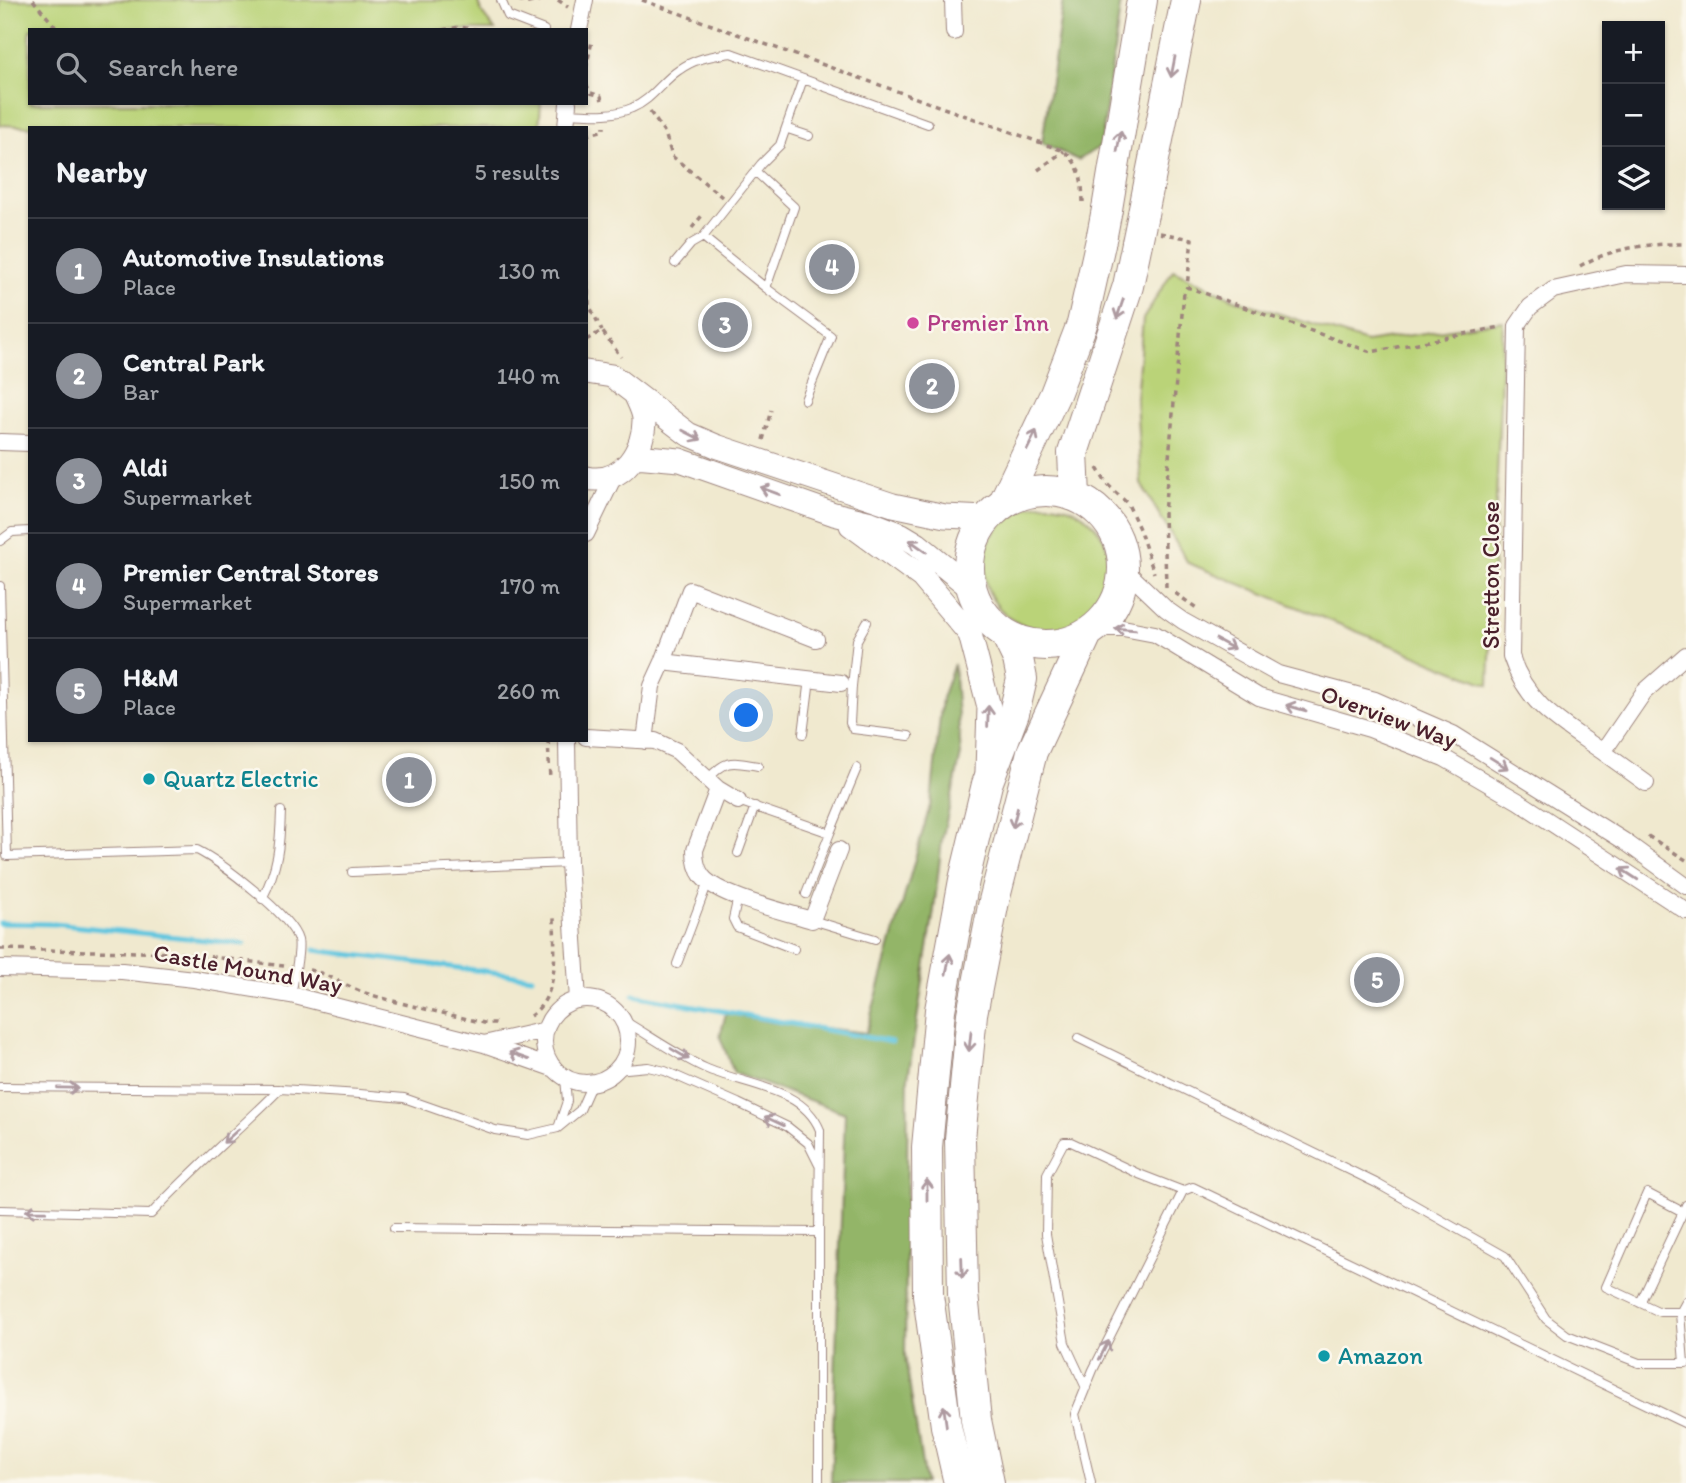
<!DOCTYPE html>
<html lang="en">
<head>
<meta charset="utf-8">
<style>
	:root { --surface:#171b24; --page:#242831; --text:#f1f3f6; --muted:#9ea1a6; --line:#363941; --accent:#8c9099 }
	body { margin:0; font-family:Itim,sans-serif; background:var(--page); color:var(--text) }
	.controls { position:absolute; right:21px; top:21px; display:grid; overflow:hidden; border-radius:0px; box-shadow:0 2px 5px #0004 }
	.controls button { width:63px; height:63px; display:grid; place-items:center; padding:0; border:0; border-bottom:2px solid var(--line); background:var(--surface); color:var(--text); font:35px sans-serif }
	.you { position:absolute; left:747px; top:716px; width:24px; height:24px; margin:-18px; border:5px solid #fff; border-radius:50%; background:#1a73e8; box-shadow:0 0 0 10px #1a73e833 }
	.badge { display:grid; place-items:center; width:46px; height:46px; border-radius:50%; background:var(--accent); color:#fff; font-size:23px; font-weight:700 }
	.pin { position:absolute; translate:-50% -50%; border:4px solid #fff; box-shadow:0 2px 7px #0006 }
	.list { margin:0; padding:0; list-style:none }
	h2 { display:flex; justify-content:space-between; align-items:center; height:91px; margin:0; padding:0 28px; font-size:30px }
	h2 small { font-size:23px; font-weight:400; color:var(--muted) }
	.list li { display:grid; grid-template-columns:46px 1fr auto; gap:21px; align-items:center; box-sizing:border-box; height:105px; padding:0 28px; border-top:2px solid var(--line) }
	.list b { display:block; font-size:26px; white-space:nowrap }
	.list p { margin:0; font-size:23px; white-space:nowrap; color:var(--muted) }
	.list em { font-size:23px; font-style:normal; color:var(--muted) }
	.icon { flex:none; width:38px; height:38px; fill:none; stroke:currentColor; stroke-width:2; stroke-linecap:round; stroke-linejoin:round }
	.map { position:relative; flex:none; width:1686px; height:1483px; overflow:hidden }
	.search { position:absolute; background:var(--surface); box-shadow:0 2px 5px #0004; left:28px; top:28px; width:560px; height:77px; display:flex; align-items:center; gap:18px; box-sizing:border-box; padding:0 24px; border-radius:0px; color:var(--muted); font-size:26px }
	.panel { position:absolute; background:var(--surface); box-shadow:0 2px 5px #0004; left:28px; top:126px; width:560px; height:616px; border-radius:0px }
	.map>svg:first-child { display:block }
	.green { fill:#bad378; stroke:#827952; stroke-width:2 }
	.forest { fill:#93b568; stroke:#6e6a4a; stroke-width:2 }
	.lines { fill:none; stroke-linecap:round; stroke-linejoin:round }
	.stream { stroke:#61c6df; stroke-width:5 }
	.lane-casing { stroke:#9d847d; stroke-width:10 }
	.street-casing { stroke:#9d847d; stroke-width:18 }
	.secondary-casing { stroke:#9d847d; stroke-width:25 }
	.highway-casing { stroke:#9d847d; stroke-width:32 }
	.path { stroke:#9d847d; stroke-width:3.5; stroke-dasharray:5 5; stroke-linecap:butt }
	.lane { stroke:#fff; stroke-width:8 }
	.street { stroke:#fff; stroke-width:16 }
	.secondary { stroke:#fff; stroke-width:23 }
	.highway { stroke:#fff; stroke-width:30 }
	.highway-bridge-casing { stroke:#9d847d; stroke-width:32; stroke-linecap:butt }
	.highway-bridge { stroke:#fff; stroke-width:30 }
	.oneway { stroke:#ae9aa0 }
	.hotel-dot { fill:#d1479c; stroke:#fbf7ec; stroke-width:2.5 }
	.culture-dot { fill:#0f9aa8; stroke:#fbf7ec; stroke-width:2.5 }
	.labels { text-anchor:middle; stroke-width:5; stroke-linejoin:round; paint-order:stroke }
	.hotel-label { font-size:24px; fill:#b23c85; stroke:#fbf7ec; text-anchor:start }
	.street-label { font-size:24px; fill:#4a1f2b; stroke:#fbf7ec }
	.culture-label { font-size:24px; fill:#0d838f; stroke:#fbf7ec; text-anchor:start }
</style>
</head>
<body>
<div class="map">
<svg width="1686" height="1483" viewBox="0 0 1686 1483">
	<rect width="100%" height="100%" fill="#fbf7ec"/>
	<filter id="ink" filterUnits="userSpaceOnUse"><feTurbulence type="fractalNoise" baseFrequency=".0143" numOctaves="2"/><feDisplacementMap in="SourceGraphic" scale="14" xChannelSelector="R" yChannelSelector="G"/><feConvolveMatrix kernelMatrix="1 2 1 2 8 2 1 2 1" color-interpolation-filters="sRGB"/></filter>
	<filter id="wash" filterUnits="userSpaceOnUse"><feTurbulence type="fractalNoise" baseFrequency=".00686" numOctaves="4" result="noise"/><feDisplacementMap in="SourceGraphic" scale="28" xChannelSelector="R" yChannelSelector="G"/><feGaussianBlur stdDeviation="1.57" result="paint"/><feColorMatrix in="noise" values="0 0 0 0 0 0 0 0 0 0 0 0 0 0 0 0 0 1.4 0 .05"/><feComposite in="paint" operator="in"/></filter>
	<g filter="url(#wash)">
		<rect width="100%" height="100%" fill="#f0e9cf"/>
		<path class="green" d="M0,0H477L482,13L495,30H30V103H541L539,128H58L0,125Z
			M1173,270L1234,299L1366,342L1503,321L1489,685L1188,563L1141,484L1136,398L1143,319Z
			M984 567a63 63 0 1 1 126 0a63 63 0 1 1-126 0Z"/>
		<path class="forest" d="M1063,0H1121L1101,146L1078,160L1042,143Z
			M954,664L961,755L942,840L934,910L908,1078L905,1356L925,1483H831L845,1113L734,1073L720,1037L726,1013L771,1022L866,1033L931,802L942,698Z"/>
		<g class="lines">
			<path class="stream" d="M0,923L54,924L244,944
				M314,950L532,977
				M634,995L892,1042"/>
		</g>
	</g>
	<g filter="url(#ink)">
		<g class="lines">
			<g class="lane-casing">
				<path id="lane" d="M501,0L508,16L544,30
					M803,79L780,145L761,164L703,237L766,288L831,336L805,400
					M567,113C589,114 611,117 632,108C652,100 662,81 679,70C695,58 712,56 731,53L928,124
					M788,129L809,136
					M755,171L794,207L766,288
					M675,263L691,244L703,237
					M0,541L12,532L30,531
					M0,586L7,856L197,850C221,862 291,915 298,940C301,951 293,983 291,995
					M841,683L852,686L850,723L853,729L909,736
					M852,686L857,640L867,622
					M803,734L810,679
					M708,779C727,758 732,762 758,766
					M738,801L830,833L857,768
					M738,853L755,806
					M352,872L569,863
					M806,894L830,833
					M738,897L733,919L737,927L794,949
					M262,899C278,868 280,846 281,811
					M812,920L875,939
					M677,964L708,882
					M1078,1038L1376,1183L1505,1256L1546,1319L1567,1335L1639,1363H1686
					M616,1070L648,1067L665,1071L738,1103L788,1127L808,1143L819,1165
					M0,1087L280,1089L360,1094L404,1098L495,1130L528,1135L558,1128L580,1110L592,1083
					M558,1128L567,1101L565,1078
					M1686,1205L1683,1212L1647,1193L1606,1287L1660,1312H1686
					M0,1210L151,1214C192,1170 238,1131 280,1089
					M394,1228L819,1232L820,1130C803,1087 743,1085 705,1068C676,1055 649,1035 621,1019
					M819,1232V1483
					M1640,1303L1683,1212
					M1684,1363L1680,1313L1686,1302
					M1086,1388L1065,1343L1046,1234L1047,1174L1064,1142H1071L1139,1174L1183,1191L1193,1187L1686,1424
					M1091,1483L1075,1414L1093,1370L1183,1191"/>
			</g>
			<g class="street-casing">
				<path id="street" d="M953,0L954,32
					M579,30L585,0
					M566,128L568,103
					M1686,275L1626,274L1553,290L1530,307L1517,326L1511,656C1527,706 1563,724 1603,752L1644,692L1686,655
					M0,442L30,443
					M586,534L615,474
					M1124,569L1166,609L1183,621L1278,674L1375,700L1453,734L1624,841L1686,886
					M1096,628H1123L1155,634L1259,697L1370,729L1444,758L1518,801L1686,911
					M663,662L690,590L816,639
					M586,737L655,741L677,751L718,789L738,801
					M567,740L569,863L578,1000
					M645,741L652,686L663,662L841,683
					M1603,752L1646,783
					M718,789L695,850C695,859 696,868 702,876C717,896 786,912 812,920L839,850
					M0,968L122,971L194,979L291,995L484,1044L555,1069
					M544 1041a42 42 0 1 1 84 0a42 42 0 1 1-84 0Z
					M484,1044L546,1030"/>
			</g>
			<g class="secondary-casing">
				<path id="secondary" d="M586,372L612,376L688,434L716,446L893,505L945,516L986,518
					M635,456L680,460L834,514L871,523L902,535L917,544L971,588
					M586,478C623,486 645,449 644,418C643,410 639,403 636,396
					M851,525L922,577L970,634L989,707L987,771"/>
			</g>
			<g class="highway-casing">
				<path id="highway" d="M1107,209L1142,0
					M1143,214L1186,0
					M969 568a77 77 0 1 1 154 0a77 77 0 1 1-154 0Z
					M1075,496L1073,453L1128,286L1137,243
					M1004,502L1055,394L1082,324L1102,235
					M959,1483L946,1426L928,1295L927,1147L940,1010L964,880L987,784L1014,713L1022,679L1018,659L1006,634
					M989,1483L976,1420L963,1294L960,1139L972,1014L994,901L1032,752L1087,634"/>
			</g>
			<path class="path" d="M33,0L58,30
				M518,0L528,3L543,0
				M558,0L568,7
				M642,0L1064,151C1081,165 1082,180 1083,202
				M443,30L459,27L479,30
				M586,68L592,41
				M586,84L591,93L601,96L602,101
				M650,112L665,133L672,156L722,197
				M586,135L604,130V126
				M1038,170L1064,151
				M692,228L704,213
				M1160,233L1192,239L1187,287L1371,352L1501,327
				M586,260L589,305L602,331
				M1580,266C1611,248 1650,243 1686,244
				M586,340L602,331L621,357
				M763,440L771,410
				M1097,468L1107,484L1128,504L1140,531L1154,573
				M1166,587L1164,513L1184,292L1187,287
				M1175,593L1198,609
				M548,740L550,779
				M1648,836L1686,860
				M0,949L181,953L284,966
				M309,970C324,972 348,987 365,993C404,1005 444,1013 484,1023H496
				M530,1016C561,995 554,949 554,916"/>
			<use href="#lane" class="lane"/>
			<use href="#street" class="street"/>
			<use href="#secondary" class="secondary"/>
			<use href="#highway" class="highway"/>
			<g class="highway-bridge-casing">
				<path id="highway-bridge" d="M1102,235L1107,209
					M1137,243L1143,214"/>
			</g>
			<use href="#highway-bridge" class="highway-bridge"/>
		</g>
		<defs><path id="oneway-shaft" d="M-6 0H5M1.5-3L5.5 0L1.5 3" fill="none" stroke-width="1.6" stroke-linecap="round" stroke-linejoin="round" transform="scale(1.75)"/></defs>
		<g class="oneway">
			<use href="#oneway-shaft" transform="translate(1173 67) rotate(101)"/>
			<use href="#oneway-shaft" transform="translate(1119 141) rotate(-80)"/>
			<use href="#oneway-shaft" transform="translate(1120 309) rotate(109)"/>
			<use href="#oneway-shaft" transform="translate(692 435) rotate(27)"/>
			<use href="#oneway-shaft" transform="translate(1032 440) rotate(-64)"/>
			<use href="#oneway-shaft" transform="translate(770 491) rotate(-160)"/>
			<use href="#oneway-shaft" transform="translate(918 546) rotate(-145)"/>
			<use href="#oneway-shaft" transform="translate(1125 629) rotate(-176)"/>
			<use href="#oneway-shaft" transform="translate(1225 644) rotate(29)"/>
			<use href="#oneway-shaft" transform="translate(1296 708) rotate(-164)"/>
			<use href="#oneway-shaft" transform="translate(988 716) rotate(-88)"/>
			<use href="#oneway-shaft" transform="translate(1499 763) rotate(32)"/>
			<use href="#oneway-shaft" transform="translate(1015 818) rotate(104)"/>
			<use href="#oneway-shaft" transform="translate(1629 874) rotate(-147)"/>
			<use href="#oneway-shaft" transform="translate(948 964) rotate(-79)"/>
			<use href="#oneway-shaft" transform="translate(970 1041) rotate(96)"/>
			<use href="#oneway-shaft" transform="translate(680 1054) rotate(31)"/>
			<use href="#oneway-shaft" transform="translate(519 1056) rotate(-160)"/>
			<use href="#oneway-shaft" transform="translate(68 1088) rotate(1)"/>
			<use href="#oneway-shaft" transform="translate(774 1121) rotate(-155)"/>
			<use href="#oneway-shaft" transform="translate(231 1136) rotate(138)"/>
			<use href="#oneway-shaft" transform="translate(927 1190) rotate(-90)"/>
			<use href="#oneway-shaft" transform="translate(36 1211) rotate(-179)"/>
			<use href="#oneway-shaft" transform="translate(962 1268) rotate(88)"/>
			<use href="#oneway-shaft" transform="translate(1104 1350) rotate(-63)"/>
			<use href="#oneway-shaft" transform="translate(945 1416) rotate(-98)"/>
		</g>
	</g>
	<circle class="hotel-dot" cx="913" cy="323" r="7"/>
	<g class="culture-dot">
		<circle cx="149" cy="779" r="7"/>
		<circle cx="1324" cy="1356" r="7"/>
	</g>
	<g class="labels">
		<g class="hotel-label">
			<text x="927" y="331">Premier Inn</text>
		</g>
		<g class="street-label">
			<text transform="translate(1491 575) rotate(-90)" y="8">Stretton Close</text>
			<text transform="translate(1389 717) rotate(20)" y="8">Overview Way</text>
			<text transform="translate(248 969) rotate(10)" y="8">Castle Mound Way</text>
		</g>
		<g class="culture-label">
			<text x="163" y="787">Quartz Electric</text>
			<text x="1338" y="1364">Amazon</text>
		</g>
	</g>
</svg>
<div class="controls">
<button>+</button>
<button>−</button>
<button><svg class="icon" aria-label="layers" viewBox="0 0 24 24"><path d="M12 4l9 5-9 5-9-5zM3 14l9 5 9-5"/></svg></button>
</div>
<div class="you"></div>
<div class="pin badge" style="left:409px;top:780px">1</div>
<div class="pin badge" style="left:932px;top:386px">2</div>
<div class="pin badge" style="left:725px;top:325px">3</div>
<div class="pin badge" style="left:832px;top:267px">4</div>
<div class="pin badge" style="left:1377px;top:980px">5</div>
<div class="search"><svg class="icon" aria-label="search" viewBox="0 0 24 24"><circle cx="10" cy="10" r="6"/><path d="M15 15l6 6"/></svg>Search here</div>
<section class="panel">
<h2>Nearby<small>5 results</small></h2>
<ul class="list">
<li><span class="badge">1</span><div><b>Automotive Insulations</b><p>Place</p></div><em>130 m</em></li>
<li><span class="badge">2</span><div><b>Central Park</b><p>Bar</p></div><em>140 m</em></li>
<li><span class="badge">3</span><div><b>Aldi</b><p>Supermarket</p></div><em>150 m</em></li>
<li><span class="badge">4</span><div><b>Premier Central Stores</b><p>Supermarket</p></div><em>170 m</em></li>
<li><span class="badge">5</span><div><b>H&amp;M</b><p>Place</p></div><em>260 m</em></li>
</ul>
</section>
</div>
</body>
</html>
